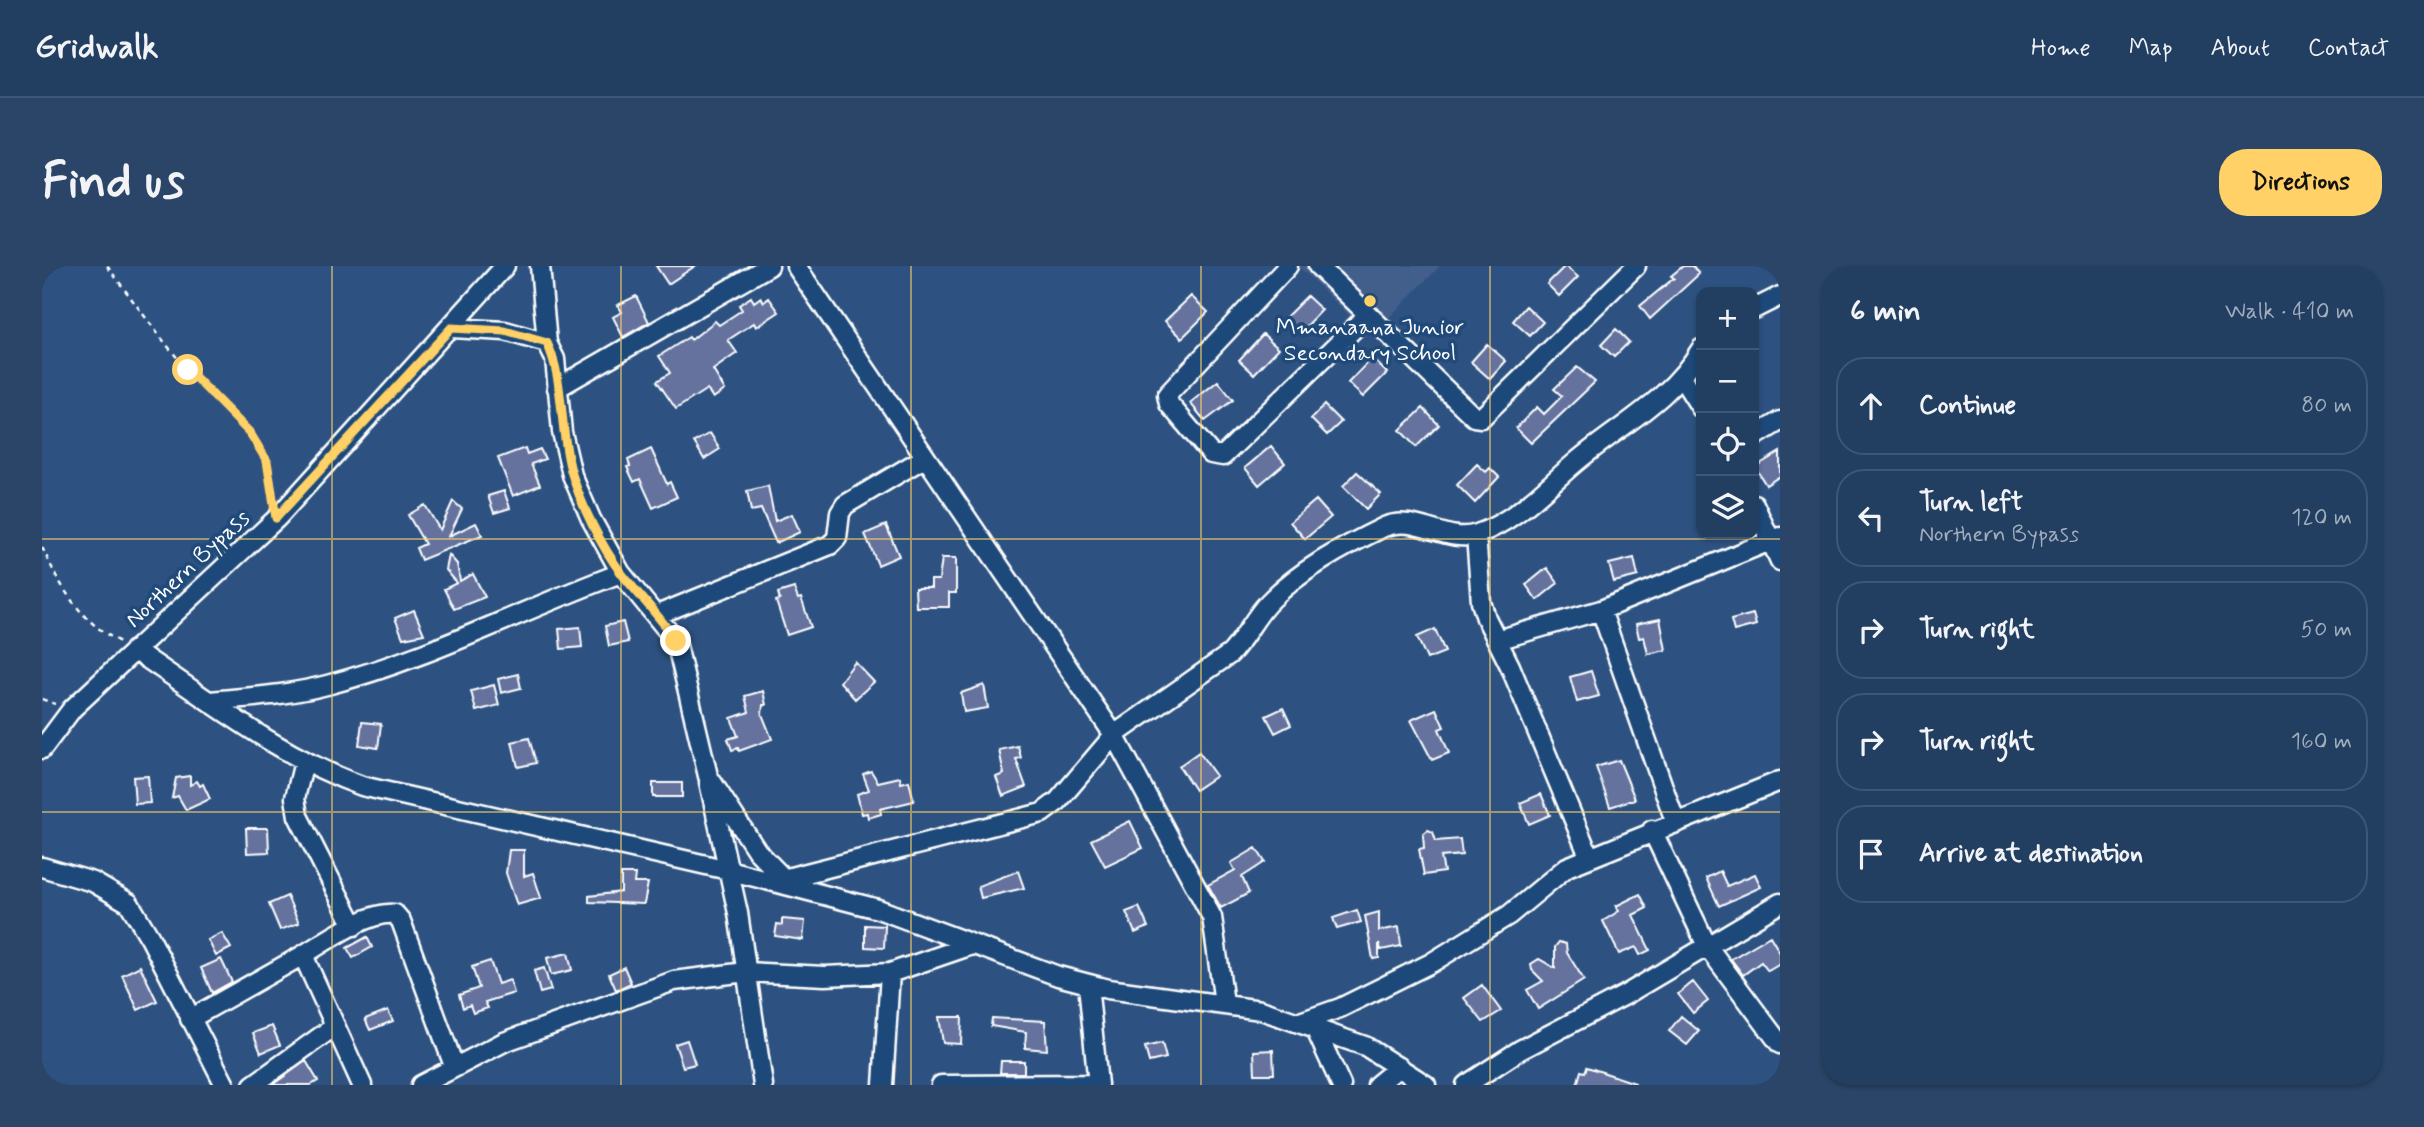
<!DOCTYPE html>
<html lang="en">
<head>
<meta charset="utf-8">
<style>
	:root { --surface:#223e61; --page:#2a4567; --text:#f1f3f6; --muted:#a2aebd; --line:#3f5776; --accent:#ffd166 }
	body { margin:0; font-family:Mynerve,sans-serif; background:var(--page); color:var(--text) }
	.controls { position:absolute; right:21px; top:21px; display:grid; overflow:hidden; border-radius:14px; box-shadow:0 2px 5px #0004 }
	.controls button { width:63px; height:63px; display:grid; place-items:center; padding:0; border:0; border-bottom:2px solid var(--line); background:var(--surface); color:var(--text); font:35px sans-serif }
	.stop { position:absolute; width:21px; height:21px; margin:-16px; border:5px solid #ffd166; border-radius:50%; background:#fff }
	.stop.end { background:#ffd166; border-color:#fff; box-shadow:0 2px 7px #0008 }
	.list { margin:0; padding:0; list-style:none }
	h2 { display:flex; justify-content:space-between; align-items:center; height:91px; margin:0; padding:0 28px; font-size:30px }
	h2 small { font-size:23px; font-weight:400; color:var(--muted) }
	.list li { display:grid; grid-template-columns:46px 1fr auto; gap:21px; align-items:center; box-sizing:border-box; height:98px; margin:0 14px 14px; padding:0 14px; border:2px solid var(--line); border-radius:28px }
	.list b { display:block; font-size:26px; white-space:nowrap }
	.list p { margin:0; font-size:23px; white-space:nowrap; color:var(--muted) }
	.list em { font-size:23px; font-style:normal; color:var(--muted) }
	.icon { flex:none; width:38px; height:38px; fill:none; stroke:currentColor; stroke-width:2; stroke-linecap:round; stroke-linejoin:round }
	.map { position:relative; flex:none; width:1738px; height:819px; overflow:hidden; border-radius:28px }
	header { display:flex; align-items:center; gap:42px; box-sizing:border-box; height:98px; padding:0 35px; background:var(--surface); border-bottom:2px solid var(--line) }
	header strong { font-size:33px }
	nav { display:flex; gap:38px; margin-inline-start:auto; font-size:24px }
	.intro { display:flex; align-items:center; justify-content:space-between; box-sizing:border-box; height:168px; padding:0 42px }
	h1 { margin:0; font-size:49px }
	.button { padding:18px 32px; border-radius:28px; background:var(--accent); color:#111; font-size:24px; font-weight:700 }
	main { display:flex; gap:42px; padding:0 42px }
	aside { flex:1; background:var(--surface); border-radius:28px; box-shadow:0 2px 5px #0004 }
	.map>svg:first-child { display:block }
	.built { fill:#425f8c }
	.building { fill:#65729e; stroke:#fff; stroke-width:2 }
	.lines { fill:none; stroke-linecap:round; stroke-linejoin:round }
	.minor-casing { stroke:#fff; stroke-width:23 }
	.path { stroke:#fff; stroke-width:2.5; stroke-dasharray:5 5; stroke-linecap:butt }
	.minor { stroke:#1f4a7a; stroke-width:18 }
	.route { stroke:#ffd166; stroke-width:9 }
	.grid { fill:none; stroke:#ffd166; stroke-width:2; stroke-opacity:0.55 }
	.poi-dot { fill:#ffd166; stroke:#1f4a7a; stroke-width:2.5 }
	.labels { text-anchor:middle; stroke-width:7; stroke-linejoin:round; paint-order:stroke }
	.poi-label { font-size:23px; fill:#fff; stroke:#1f4a7a }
	.street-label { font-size:23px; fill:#fff; stroke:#1f4a7a }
</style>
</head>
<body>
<header>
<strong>Gridwalk</strong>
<nav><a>Home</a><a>Map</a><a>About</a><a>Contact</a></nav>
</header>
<div class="intro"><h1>Find us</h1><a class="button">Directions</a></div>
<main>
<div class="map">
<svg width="1738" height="819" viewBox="0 0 1738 819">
	<rect width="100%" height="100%" fill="#2d5281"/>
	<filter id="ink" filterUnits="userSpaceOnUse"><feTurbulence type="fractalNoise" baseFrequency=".0143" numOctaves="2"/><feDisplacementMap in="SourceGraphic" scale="14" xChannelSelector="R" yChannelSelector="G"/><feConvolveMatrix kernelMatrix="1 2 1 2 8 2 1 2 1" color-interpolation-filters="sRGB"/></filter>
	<g filter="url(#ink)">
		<path class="built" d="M1256,0H1398L1329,70Z"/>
		<path class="building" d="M614,0H653L626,18Z
			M1523,0L1536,11L1517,30L1505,18Z
			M1641,0H1650L1657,8L1608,53L1598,40L1632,12L1629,10Z
			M594,30L607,56L581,71L571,51L580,46L576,39Z
			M1149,30L1166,46L1140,72L1123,55Z
			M1265,30L1280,44L1258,67L1242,53Z
			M709,31L712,36L719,31L722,36L727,32L737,46L714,61L712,57L686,74L695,87L671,104L683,124L671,132L665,123L634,143L615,115L628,107L617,90L647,71L649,74L673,55L677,59L700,44L697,39Z
			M1484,40L1501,56L1488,70L1471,55Z
			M1574,63L1587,76L1572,91L1559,79Z
			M1221,68L1237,82L1212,108L1197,94Z
			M1445,78L1464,95L1448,113L1429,96Z
			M1330,92L1345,107L1321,131L1306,117Z
			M1535,101L1553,116L1489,177L1474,162L1495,141L1502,148L1520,130L1512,123Z
			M1176,115L1191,134L1163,155L1148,137Z
			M1282,139L1299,156L1285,169L1269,153Z
			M1381,142L1397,159L1374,181L1358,164Z
			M668,167L678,183L662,193L652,176Z
			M1229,180L1243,197L1217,219L1203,202Z
			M483,182L485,188L498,183L503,193L489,198L498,219L471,230L456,192Z
			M609,183L625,218L628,216L635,231L611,242L598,213L592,216L585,201L588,200L586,194Z
			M1738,186V210L1724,219L1713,201Z
			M1435,198L1444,206L1448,202L1457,211L1433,237L1415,219Z
			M1315,206L1339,228L1324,243L1301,220Z
			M726,220L733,255L750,248L758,266L734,277L719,243L709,245L705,225Z
			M462,225L468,242L452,247L446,230Z
			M1274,234L1289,251L1263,273L1248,256Z
			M411,235L420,243L407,270L434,257L440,269L379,294L374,282L383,278L366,249L383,239L398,264Z
			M844,259L857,290L836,299L823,268Z
			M407,289L415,298L418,315L431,308L443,331L412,343L402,323L415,317L404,304Z
			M900,292H914V327H907V341H874L873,322H889V314H897Z
			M1592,292L1596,310L1572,316L1567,298Z
			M1505,302L1516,317L1495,334L1484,319Z
			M752,322L756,333L759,332L769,361L745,369L734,335L738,334L736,327Z
			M372,344L382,368L361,372L353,352Z
			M1711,348L1714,359L1692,365L1689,354Z
			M1618,353L1624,384L1606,388L1602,371L1597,372L1594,358Z
			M581,356L586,376L567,380L563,360Z
			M538,361L540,381L519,383L517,363Z
			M1393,363L1403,386L1385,393L1375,371Z
			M813,396L832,416L813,433L798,416Z
			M1549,405L1557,430L1535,436L1528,411Z
			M476,408L479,422L459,427L456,413Z
			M452,419L457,439L434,445L429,425Z
			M942,419L946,442L922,446L919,427Z
			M721,425L724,439H721L720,448L730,473L697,485L696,482L690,484L686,473L696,470L689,452L707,446L703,430Z
			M1241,442L1249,459L1233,467L1224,450Z
			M1394,443L1402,461L1397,463L1407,487L1390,494L1369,454Z
			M320,456L339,458L336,482L317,479Z
			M487,472L494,497L476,501L470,476Z
			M976,480L979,492L974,493L984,521L961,530L954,511L962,508L957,484Z
			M1157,486L1174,510L1153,524L1137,500Z
			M1577,494L1593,533L1568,541L1554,501Z
			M829,505L836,516L858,511L859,517L867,515L872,535L838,543L839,548L826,552L825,547L820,548L815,528L827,524L821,508Z
			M106,510L108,537L93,538L91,511Z
			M148,510V519L155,515L158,520L161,518L168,533L144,544L136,530L130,532L134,512Z
			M611,517H640V531H611Z
			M1499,528L1508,549L1487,558L1478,537Z
			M1088,555L1101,582L1063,600L1049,574Z
			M204,562H226L227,586L205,587Z
			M1386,564L1391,566L1394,575L1418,573L1420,589L1399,591L1402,606L1382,609L1377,583L1382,582L1381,568Z
			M1214,582L1223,596L1200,611L1207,627L1179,642L1166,619L1193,604L1189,597Z
			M467,584H482V610L491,607L499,632L475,639L464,607Z
			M976,605L982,622L939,632L936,620Z
			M1678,605L1685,620L1713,608L1719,621L1677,640L1664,612Z
			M579,608H593L592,617H606L602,638L547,636V630L579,626Z
			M1598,628L1605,642L1591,649L1608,684L1598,689L1594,681L1577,688L1561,655L1577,645L1574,640Z
			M245,630L257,657L238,664L227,638Z
			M1097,641L1106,661L1093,667L1084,646Z
			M1315,644L1319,656L1295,663L1291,652Z
			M1337,646V665L1357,661L1359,680L1339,684L1337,677V692L1331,693L1323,650Z
			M740,653L763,655L761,674L733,670L735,658L740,659Z
			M823,659L843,660L842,682L823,681Z
			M180,667L189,682L174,690L166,674Z
			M1728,670L1738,687V698L1726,705L1719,696L1701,709L1689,693Z
			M325,671L330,681L311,692L305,682Z
			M1517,676L1524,678L1525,687L1542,714L1496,743L1485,724L1501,715L1490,704L1489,698L1497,693L1513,702V681Z
			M526,687L530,704L509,709L505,692Z
			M179,693L190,716L170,727L159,702Z
			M448,695L456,718L468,714L472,727L443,736L446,742L431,747L428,739L421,742L417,729L437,722L430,701Z
			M98,700L115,735L96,744L80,709Z
			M582,701L589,717L574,724L567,708Z
			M502,702L509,724L498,727L492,705Z
			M1651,716L1666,735L1651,747L1636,728Z
			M1440,719L1459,745L1441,756L1422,732Z
			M346,744L351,755L328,764L323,753Z
			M1639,750L1657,765L1645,779L1627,765Z
			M897,751H920L919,778L901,777Z
			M950,752L1003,755L1005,784L983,782L984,766L949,760Z
			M230,760L238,779L219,787L211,767Z
			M645,774L653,798L641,801L633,778Z
			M1120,777L1124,792L1107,796L1103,781Z
			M1231,784L1232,808H1213L1212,785Z
			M264,795L276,815L269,819H230Z
			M959,795H982V807H958Z
			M1545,801L1593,817V819H1535L1539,805L1543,806Z"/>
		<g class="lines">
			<g class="minor-casing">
				<path id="minor" d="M498,0L505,77
					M754,0L1072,469L1170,651L1182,737
					M1246,0L1125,129L1127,138L1169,188L1181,190L1326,49
					M1276,0L1432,151L1439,152L1594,0
					M1712,43L1738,30
					M409,62L463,65L505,77L513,93L520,166L530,209L549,253L579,307L634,375L666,510L715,585L748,619
					M1640,112L1659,142
					M515,122L727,0
					M1712,171L1738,155
					M1712,238L1738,295
					M1434,269L1439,336L1444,352L1468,400L1547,590
					M1559,344L1633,555
					M615,349L788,279L795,272L798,247L803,239L882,192
					M1455,374L1559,344L1738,271
					M92,384C166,433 236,490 320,520L686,604L836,643L1016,710L1066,723L1219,744L1323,780L1384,819
					M169,435C208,431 247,429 285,419C386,393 481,343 579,307
					M0,483L30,443L235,252L463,0
					M262,496L253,532L256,550L312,660
					M667,516L696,647L721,819
					M1610,564L1665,680L1738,778
					M0,601L51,616L87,637L108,672L183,819
					M741,613L1000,547L1016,535L1072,469L1188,388C1203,372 1212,352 1226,337C1256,305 1303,280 1342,261C1374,247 1404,279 1435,268C1474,255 1503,222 1534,196C1578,159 1629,134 1659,83
					M1046,718L1056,819
					M148,753L261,689
					M1258,756L1298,742L1389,697L1467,649L1525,601L1738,515
					M1272,760L1299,819
					M211,819L293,760
					M320,819L261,689C283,676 327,644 353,648L359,655L412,800
					M379,819L462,776L632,715L704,706L783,710L848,707L930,679
					M841,819L848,707
					M899,819L1056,818
					M1335,819L1357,801
					M1424,819L1478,784L1583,729L1738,637"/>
			</g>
			<path class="path" d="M65,0C91,34 116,70 144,102C180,144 227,172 233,232
				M0,281C19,322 38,356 80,377
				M0,433L13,438"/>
			<use href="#minor" class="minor"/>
		</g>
	</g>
	<g class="lines" filter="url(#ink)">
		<path class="route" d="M146,104L208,167L225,195L234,252L409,62L463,65L505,77C523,114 517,166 530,208C540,241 559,280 580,308C598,331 619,351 634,375"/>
	</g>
	<path class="grid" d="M290,0V819M579,0V819M869,0V819M1159,0V819M1448,0V819M0,273H1738M0,546H1738"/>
	<circle class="poi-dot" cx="1328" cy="35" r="7"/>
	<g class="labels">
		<g class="poi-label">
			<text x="1328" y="68">Mmanaana Junior<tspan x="1328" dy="26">Secondary School</tspan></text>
		</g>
		<g class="street-label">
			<text transform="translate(145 302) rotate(-43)" y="8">Northern Bypass</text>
		</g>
	</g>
</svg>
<div class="controls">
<button>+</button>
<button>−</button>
<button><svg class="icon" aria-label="locate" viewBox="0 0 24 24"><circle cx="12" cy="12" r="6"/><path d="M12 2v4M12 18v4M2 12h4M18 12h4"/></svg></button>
<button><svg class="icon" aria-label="layers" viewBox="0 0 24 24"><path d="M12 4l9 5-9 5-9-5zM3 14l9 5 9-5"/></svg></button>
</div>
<div class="stop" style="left:146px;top:104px"></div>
<div class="stop end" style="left:634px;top:375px"></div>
</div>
<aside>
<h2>6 min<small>Walk · 410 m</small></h2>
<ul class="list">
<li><svg class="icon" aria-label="ahead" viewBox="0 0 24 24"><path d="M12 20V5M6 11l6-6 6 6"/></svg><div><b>Continue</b></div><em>80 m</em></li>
<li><svg class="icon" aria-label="left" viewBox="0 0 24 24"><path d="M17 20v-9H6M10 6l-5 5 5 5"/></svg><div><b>Turn left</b><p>Northern Bypass</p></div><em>120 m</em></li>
<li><svg class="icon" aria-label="right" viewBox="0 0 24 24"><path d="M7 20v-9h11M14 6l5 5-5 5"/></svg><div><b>Turn right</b></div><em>50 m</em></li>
<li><svg class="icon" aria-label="right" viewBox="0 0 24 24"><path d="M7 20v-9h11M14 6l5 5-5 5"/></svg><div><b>Turn right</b></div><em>160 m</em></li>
<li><svg class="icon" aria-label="arrive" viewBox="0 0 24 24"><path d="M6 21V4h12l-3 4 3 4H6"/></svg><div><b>Arrive at destination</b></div></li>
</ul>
</aside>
</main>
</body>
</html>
